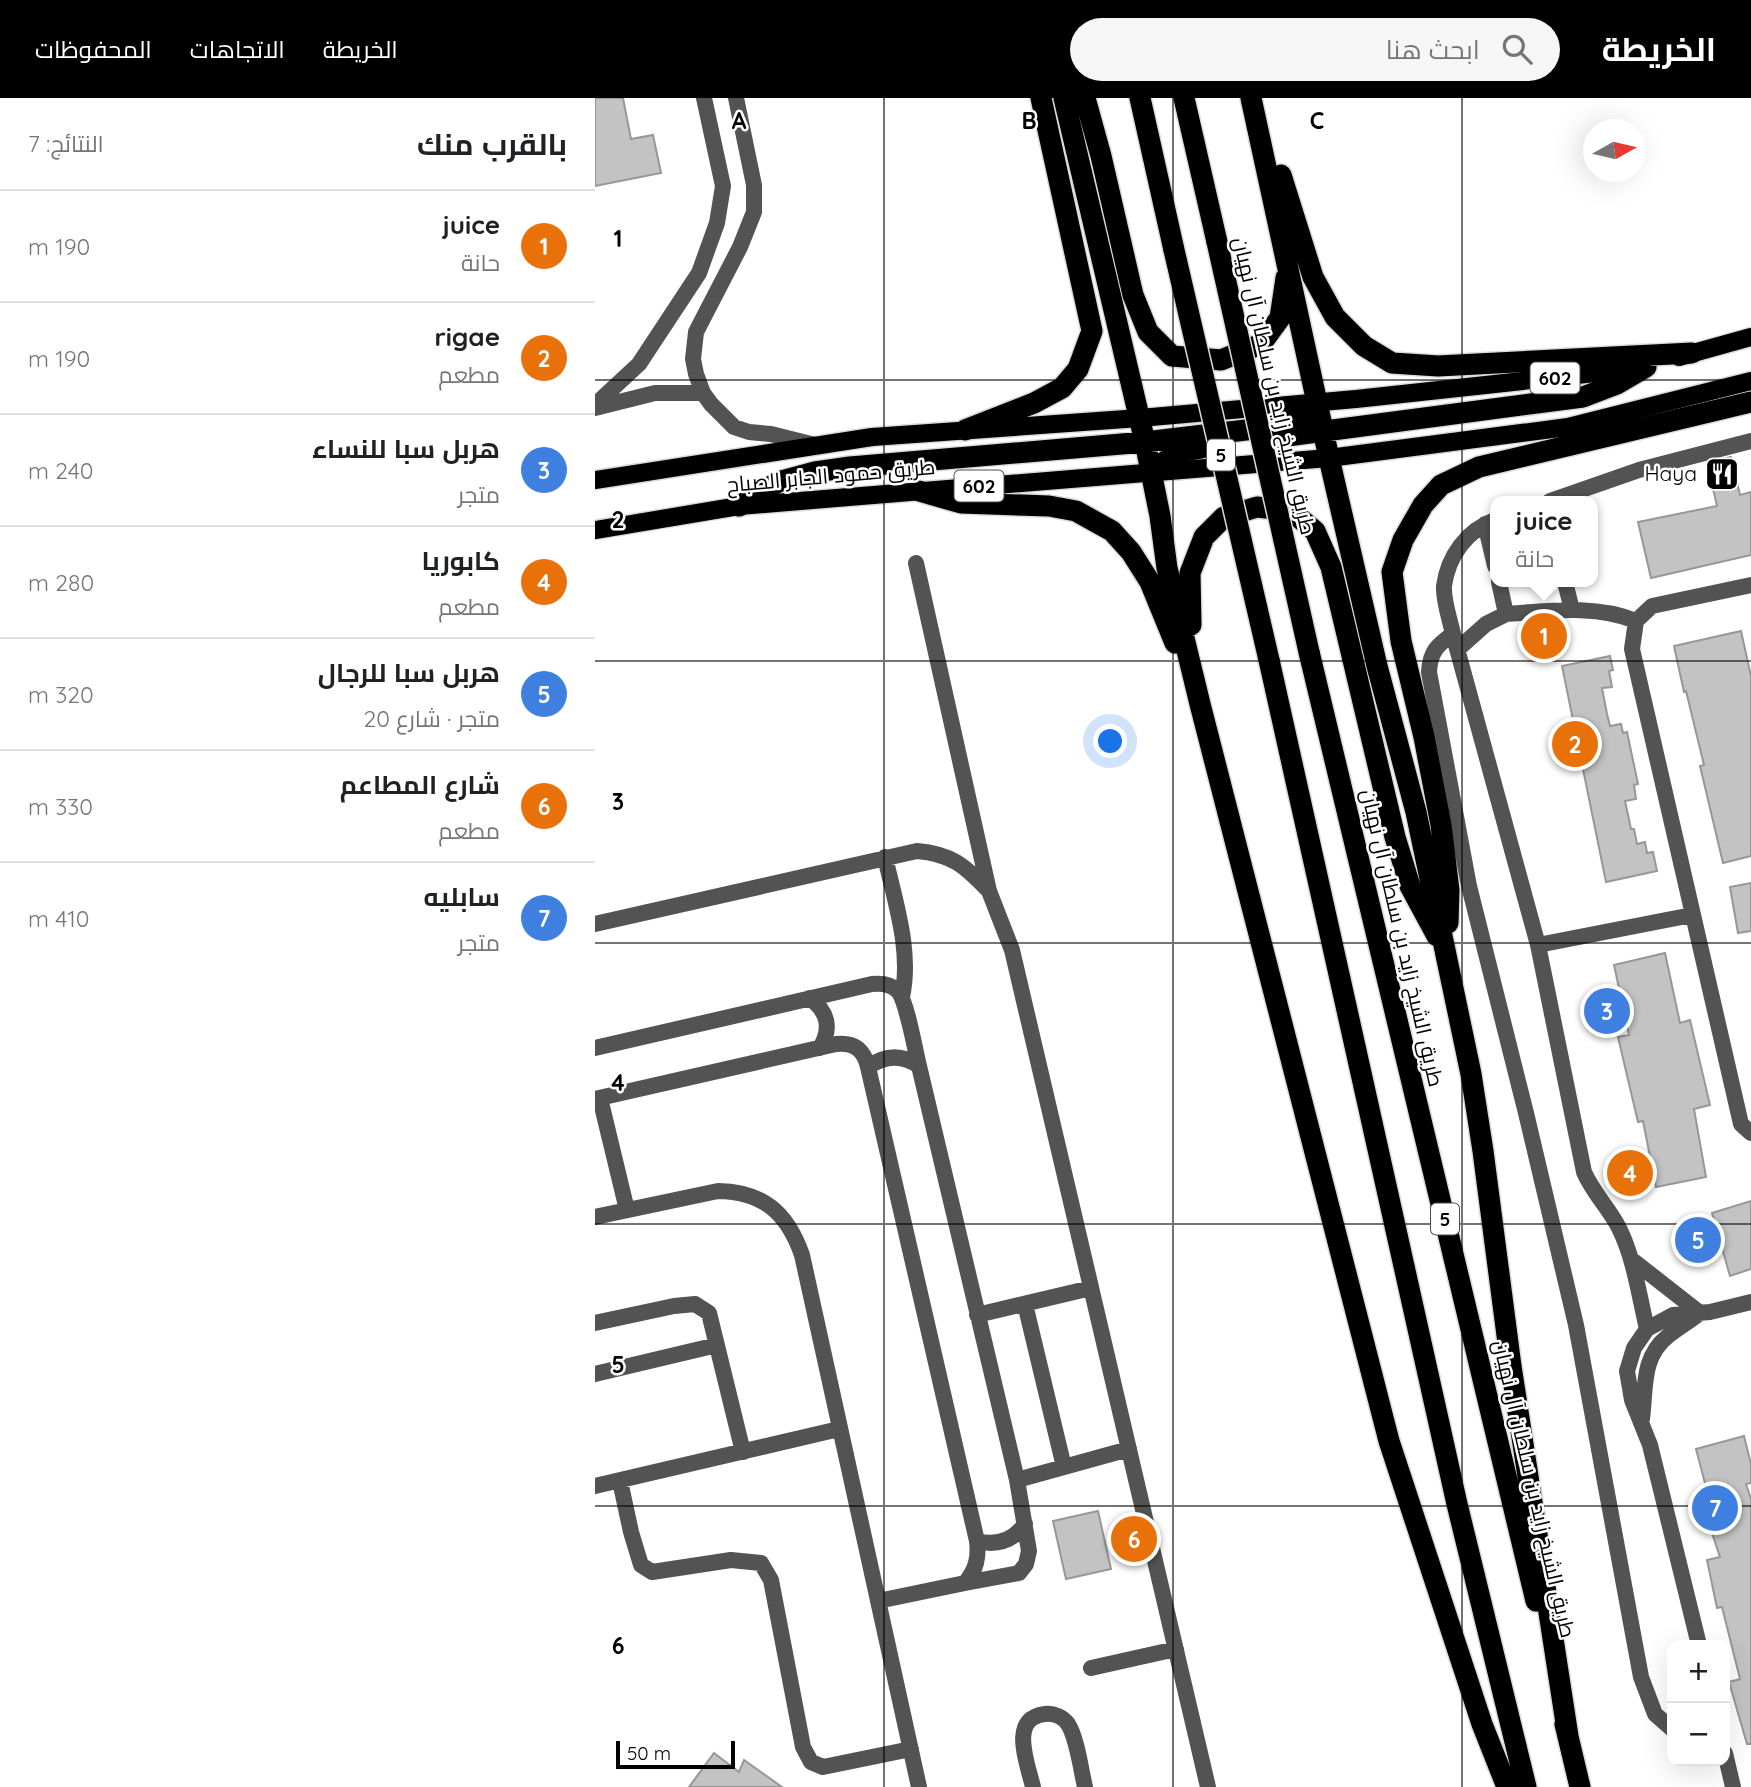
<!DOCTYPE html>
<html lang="ar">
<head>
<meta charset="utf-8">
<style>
	:root { --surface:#fff; --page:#f6f6f6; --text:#202124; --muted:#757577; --line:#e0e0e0; --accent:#000 }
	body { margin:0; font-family:Quicksand,Cairo,sans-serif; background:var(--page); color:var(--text); direction:rtl }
	.controls { position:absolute; right:21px; bottom:21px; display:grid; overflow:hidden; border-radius:14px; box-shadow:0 7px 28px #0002 }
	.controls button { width:63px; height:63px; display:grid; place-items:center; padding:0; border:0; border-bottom:2px solid var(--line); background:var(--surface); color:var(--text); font:35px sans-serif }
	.compass { position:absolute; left:988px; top:21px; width:63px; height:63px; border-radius:50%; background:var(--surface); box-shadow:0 7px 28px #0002; rotate:82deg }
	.scale { position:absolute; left:21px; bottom:18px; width:119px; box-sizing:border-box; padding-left:7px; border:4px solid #000; border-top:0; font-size:19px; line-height:24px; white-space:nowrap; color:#000; -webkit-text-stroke:5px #fff; paint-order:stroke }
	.you { position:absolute; left:516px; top:644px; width:24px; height:24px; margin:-18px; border:5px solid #fff; border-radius:50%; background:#1a73e8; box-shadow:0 0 0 10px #1a73e833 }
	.badge { display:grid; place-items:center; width:46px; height:46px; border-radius:50%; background:var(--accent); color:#fff; font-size:23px; font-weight:700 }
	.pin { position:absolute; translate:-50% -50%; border:4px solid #fff; box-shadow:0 2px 7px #0006 }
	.popup { position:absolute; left:895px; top:398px; width:108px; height:91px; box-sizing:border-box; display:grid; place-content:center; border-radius:14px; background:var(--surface); filter:drop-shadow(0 2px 5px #0005); font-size:23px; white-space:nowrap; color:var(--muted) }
	.popup b { font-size:26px; color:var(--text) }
	.popup::after { content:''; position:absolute; left:50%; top:100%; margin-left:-14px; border:14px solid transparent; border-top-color:var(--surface) }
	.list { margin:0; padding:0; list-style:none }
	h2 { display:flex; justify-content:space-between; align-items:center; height:91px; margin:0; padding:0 28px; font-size:30px }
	h2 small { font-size:23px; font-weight:400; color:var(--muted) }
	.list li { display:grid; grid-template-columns:46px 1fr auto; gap:21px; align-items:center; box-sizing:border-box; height:112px; padding:0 28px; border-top:2px solid var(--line) }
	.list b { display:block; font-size:26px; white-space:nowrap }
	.list p { margin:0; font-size:23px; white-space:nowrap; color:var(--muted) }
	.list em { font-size:23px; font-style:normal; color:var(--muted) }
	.icon { flex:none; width:38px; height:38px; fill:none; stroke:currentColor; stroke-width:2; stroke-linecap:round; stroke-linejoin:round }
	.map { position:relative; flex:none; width:1156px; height:1689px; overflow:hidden; direction:ltr }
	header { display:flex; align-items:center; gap:42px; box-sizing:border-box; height:98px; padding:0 35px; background:var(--accent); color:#fff }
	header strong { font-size:33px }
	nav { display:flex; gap:38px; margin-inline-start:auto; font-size:24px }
	.search { width:490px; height:63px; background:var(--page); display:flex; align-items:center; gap:18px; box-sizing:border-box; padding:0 24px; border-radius:38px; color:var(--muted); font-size:26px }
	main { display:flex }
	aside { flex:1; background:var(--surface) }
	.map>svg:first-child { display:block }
	.building { fill:#c3c3c3; stroke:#979797; stroke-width:2 }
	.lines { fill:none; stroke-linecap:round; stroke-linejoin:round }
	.major-casing { stroke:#dbdbdb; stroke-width:21 }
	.highway-casing { stroke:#dbdbdb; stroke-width:24 }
	.minor { stroke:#535353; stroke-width:16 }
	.major { stroke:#000; stroke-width:18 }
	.highway { stroke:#000; stroke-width:21 }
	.highway-bridge-casing { stroke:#dbdbdb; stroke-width:24; stroke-linecap:butt }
	.highway-bridge { stroke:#000; stroke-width:21 }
	.grid { fill:none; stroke:#000; stroke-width:2; stroke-opacity:0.55 }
	.labels { text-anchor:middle; stroke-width:5; stroke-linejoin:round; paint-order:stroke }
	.shield { fill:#fff; stroke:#4c4c4c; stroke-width:2 }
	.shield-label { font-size:19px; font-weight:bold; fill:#000 }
	.street-label { font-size:21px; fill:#000; stroke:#fff }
	.poi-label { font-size:21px; fill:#000; stroke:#fff; text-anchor:end }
	.grid-label { font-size:23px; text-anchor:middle; font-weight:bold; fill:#000; stroke:#fff; stroke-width:5; stroke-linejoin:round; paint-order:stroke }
</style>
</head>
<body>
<header>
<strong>الخريطة</strong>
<div class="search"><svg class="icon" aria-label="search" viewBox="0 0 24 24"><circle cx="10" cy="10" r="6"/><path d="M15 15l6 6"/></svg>ابحث هنا</div>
<nav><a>الخريطة</a><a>الاتجاهات</a><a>المحفوظات</a></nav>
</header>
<main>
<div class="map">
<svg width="1156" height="1689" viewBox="0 0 1156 1689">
	<rect width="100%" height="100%" fill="#fff"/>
	<path class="building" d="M0,0H28L36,41L58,37L66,75L0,88Z
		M1136,359L1145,397L1156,394V457L1056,480L1043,424L1122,408L1112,365Z
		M1146,533L1156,578V758L1128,765L1105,668L1109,667L1091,593L1089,594L1079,548Z
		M1015,558L1018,572L1014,573L1017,589L1007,590L1012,616L1015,628L1026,626L1028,635L1032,634L1043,686L1039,687L1041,701L1030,703L1036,731H1039L1042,746L1050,744L1052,755L1058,754L1062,773L1011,784L967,568Z
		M1156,785V833L1143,835L1135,789Z
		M1070,855L1085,925L1095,922L1115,1007L1099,1011L1111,1079L1061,1089L1048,1023L1043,1024L1023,939L1034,937L1019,867Z
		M1156,1103V1171L1135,1178L1117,1115Z
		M1149,1338L1156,1366V1385L1151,1386L1156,1401V1646H1152L1134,1584L1145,1581L1127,1509L1122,1510L1112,1462L1125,1459L1110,1414L1117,1412L1101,1351Z
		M503,1413L516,1471L471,1481L458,1423Z
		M119,1655L144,1674L149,1662L187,1689H94Z"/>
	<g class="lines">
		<g class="major-casing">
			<path id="major" d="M1084,259L1156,239
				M0,382L277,339L545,320L761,301L1047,270
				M0,432L144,408L734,360L973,329L1156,283"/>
		</g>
		<g class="highway-casing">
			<path id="highway" d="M469,0L550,344L565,418L572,470L605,606L794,1343L887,1626L912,1689
				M490,0L506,58L538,197L553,234L577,258L626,262L666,246L685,220L691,180
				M545,0L579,152
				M589,0L622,144
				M656,0L734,360L782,568L821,714L876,976L888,1053L916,1268L973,1638
				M686,77L718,179L740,219L769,248L797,265L843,268L1097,255
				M370,332L439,305L467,290L483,271L497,233L446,0
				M677,340L988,299L1022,286L1051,269
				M556,373L584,354L607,350
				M324,393L366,405L454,408L481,413L517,433L536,454L555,484L580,545
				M144,408L183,384L220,374L255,369L550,344L684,328L714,315L722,304
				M596,527L595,475L609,439L629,419L662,409L696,413L720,433L736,469L800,739L815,788L842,838
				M714,554L941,1503
				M674,562L862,1406L931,1689
				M853,825L854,792L846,727L829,639L806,543L797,474L808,442L828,407L846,387L884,369L1156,304
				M970,1626L985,1689"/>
		</g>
		<path class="minor" d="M141,0L159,87V114L145,149L101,234L98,261L101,276L108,295L116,306L139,329L154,334L176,336L220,347
			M0,307L44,266L104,175L122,125L128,88L109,0
			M0,310L60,295H108
			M955,403L1044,372L1156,343
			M900,422C872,432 853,458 849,488C848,502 855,522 858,536L943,847L989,1074C998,1095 1014,1110 1024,1130C1039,1160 1044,1197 1052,1231
			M890,426L900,468
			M321,465L394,793L417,852L613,1689
			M970,484L977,512
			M1156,487L1057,508L1041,523L1037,551L1146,1026L1156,1035
			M911,516C953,513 1001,506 1041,523
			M858,536C842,547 835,554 834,574L874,788L931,1015L981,1227L1046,1579L1060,1616L1077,1631
			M863,551L891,526L911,516L904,484
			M290,759C300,804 317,853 307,899
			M0,826L322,753C356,756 369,767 392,791
			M943,847L1097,817
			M214,900C233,913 237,930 225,950
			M0,950L277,886C286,885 296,886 303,893C312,904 320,952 324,968L422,1382L434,1453L431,1466L424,1475L370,1485C381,1472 384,1460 382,1443L273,969C269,952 259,944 241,946L0,1001
			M273,969C290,957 307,956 324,968
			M5,1000L32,1112
			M0,1119L123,1093C168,1094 192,1114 207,1157L324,1689
			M1036,1161L1105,1215
			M430,1206L469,1369
			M382,1217L496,1190
			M0,1225L79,1208L100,1206L114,1215L148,1354
			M0,1276L122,1247
			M1047,1321C1051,1291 1046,1259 1073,1238C1083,1230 1095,1223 1105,1215
			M422,1382L534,1351
			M25,1383L36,1434L46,1467L57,1474L136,1462L166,1465L176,1482L208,1649L216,1664L228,1669L316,1651
			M0,1388L244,1331
			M382,1443C402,1448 418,1443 430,1426
			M283,1503L370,1485
			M1104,1547L1055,1347L1037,1302L1032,1273L1039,1250L1052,1231L1078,1217L1115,1214L1156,1204
			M496,1570L581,1551
			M1130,1655L1138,1689
			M438,1689C433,1667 413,1620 450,1616C459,1615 468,1619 473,1626C482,1640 486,1672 490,1689"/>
		<use href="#major" class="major"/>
		<use href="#highway" class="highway"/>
		<g class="highway-bridge-casing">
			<path id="highway-bridge" d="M622,144L714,554
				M579,152L674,562"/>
		</g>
		<use href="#highway-bridge" class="highway-bridge"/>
	</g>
	<path class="grid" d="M289,0V1689M578,0V1689M867,0V1689M0,282H1156M0,563H1156M0,845H1156M0,1126H1156M0,1408H1156"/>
	<defs>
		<g id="restaurant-square" transform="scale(1.75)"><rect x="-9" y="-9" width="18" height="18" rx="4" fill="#000" stroke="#fff"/><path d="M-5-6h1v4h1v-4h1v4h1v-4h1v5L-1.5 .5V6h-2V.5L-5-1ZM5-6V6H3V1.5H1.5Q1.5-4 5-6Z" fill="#fff"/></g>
	</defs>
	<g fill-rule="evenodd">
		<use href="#restaurant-square" x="1127" y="376"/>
	</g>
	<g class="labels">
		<g class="shield">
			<rect x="935.5" y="264.5" width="49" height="31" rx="5"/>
			<rect x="612" y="341.5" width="28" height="31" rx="5"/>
			<rect x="359.5" y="372.5" width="49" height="31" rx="5"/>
			<rect x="836" y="1105.5" width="28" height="31" rx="5"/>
		</g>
		<g class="shield-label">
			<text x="960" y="287">602</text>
			<text x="626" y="364">5</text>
			<text x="384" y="395">602</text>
			<text x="850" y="1128">5</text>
		</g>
		<g class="street-label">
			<text transform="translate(679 288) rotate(77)" y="7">طريق الشيخ زايد بن سلطان آل نهيان</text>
			<text transform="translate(236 378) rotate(-5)" y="7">طريق حمود الجابر الصباح</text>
			<text transform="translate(807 840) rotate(77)" y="7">طريق الشيخ زايد بن سلطان آل نهيان</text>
			<text transform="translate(939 1391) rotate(77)" y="7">طريق الشيخ زايد بن سلطان آل نهيان</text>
		</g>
		<g class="poi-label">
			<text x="1102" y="383">Haya</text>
		</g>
	</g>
	<g class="grid-label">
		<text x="144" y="31">A</text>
		<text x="434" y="31">B</text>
		<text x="722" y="31">C</text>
		<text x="23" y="149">1</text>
		<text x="23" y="430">2</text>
		<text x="23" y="712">3</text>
		<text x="23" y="993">4</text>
		<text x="23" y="1275">5</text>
		<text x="23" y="1556">6</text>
	</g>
</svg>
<div class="controls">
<button>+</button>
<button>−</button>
</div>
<svg class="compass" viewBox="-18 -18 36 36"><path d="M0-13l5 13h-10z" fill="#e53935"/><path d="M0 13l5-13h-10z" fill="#757577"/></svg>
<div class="scale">50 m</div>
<div class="you"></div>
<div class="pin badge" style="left:949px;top:538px;background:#e8710a">1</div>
<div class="popup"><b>juice</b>حانة</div>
<div class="pin badge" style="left:980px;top:646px;background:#e8710a">2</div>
<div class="pin badge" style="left:1012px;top:913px;background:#3f7fe0">3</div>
<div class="pin badge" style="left:1035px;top:1075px;background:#e8710a">4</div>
<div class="pin badge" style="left:1103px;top:1142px;background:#3f7fe0">5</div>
<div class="pin badge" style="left:539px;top:1441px;background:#e8710a">6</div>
<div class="pin badge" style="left:1120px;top:1410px;background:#3f7fe0">7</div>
</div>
<aside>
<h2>بالقرب منك<small>النتائج: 7</small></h2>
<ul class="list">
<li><span class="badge" style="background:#e8710a">1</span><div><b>juice</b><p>حانة</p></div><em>190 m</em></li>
<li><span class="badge" style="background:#e8710a">2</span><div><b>rigae</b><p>مطعم</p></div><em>190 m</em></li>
<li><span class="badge" style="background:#3f7fe0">3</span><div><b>هربل سبا للنساء</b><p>متجر</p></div><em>240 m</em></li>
<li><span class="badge" style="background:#e8710a">4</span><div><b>كابوريا</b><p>مطعم</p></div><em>280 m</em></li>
<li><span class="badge" style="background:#3f7fe0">5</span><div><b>هربل سبا للرجال</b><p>متجر · شارع 20</p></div><em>320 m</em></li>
<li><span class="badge" style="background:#e8710a">6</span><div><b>شارع المطاعم</b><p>مطعم</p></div><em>330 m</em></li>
<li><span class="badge" style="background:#3f7fe0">7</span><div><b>سابليه</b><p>متجر</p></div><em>410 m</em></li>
</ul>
</aside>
</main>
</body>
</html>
